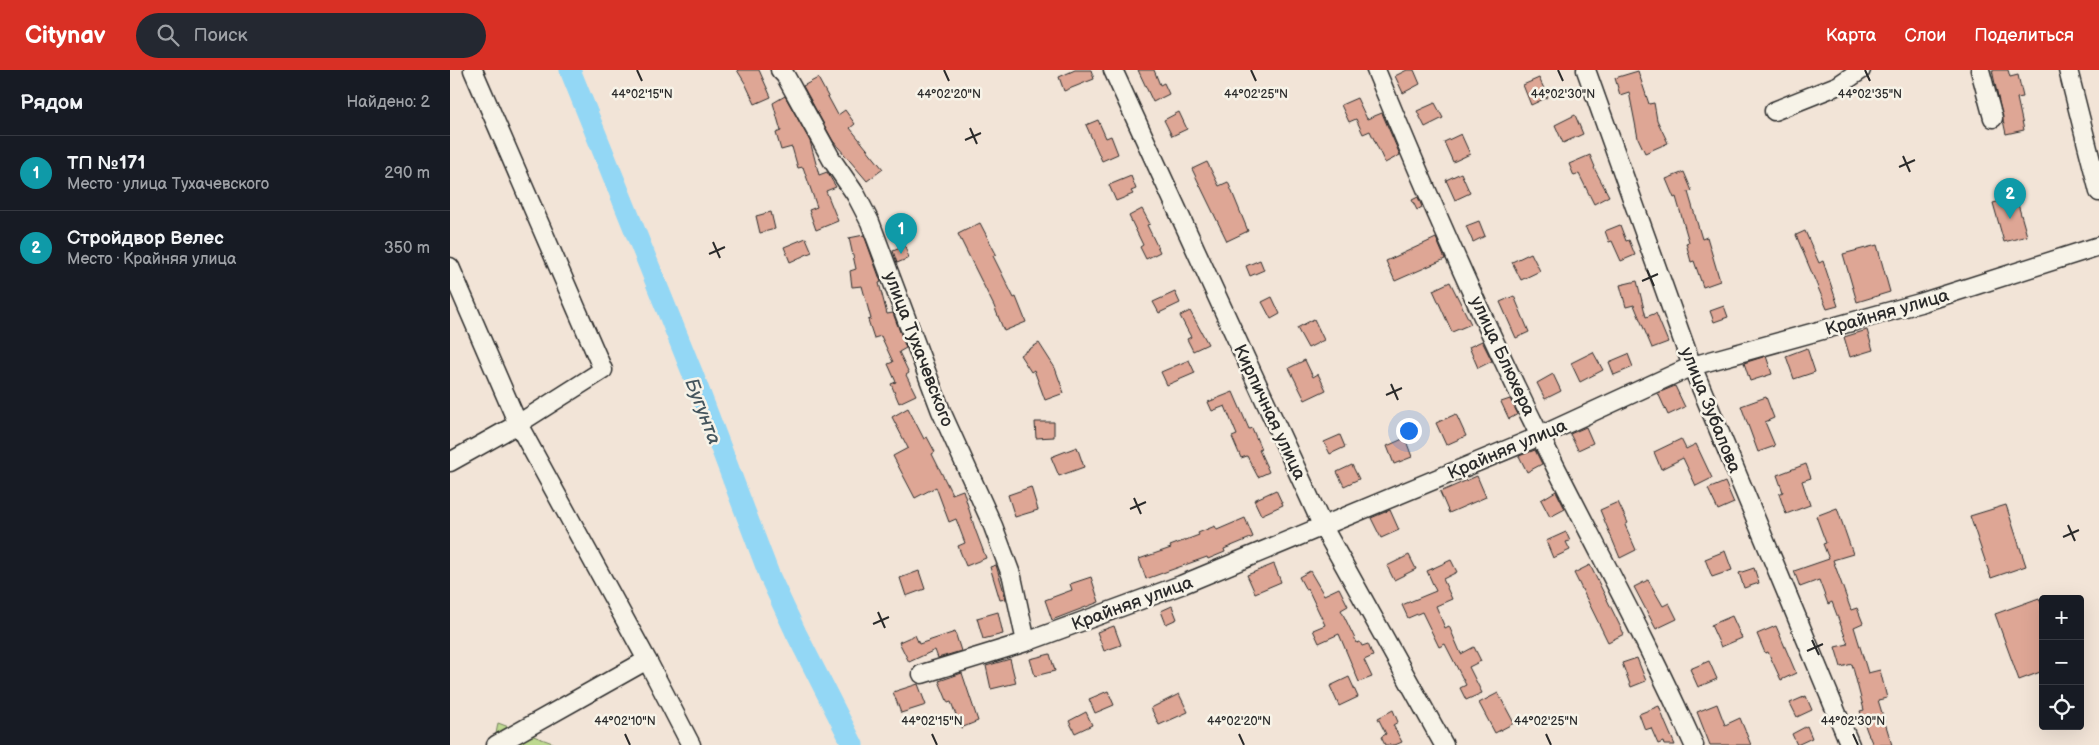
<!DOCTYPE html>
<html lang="ru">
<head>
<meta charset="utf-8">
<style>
	:root { --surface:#171b24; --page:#242831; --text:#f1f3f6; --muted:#9ea1a6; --line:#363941; --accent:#d93025 }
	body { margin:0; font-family:"Balsamiq Sans",sans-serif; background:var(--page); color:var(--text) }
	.controls { position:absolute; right:15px; bottom:15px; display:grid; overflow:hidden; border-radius:5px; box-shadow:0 5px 20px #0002 }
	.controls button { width:45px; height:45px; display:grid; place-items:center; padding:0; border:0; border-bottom:1px solid var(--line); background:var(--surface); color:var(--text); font:25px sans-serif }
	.you { position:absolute; left:958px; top:360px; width:18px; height:18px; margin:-12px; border:4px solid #fff; border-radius:50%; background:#1a73e8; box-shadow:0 0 0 8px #1a73e833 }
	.badge { display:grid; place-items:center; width:32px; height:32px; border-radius:50%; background:var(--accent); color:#fff; font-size:16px; font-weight:700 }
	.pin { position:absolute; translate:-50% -41px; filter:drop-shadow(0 1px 2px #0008) }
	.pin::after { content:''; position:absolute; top:26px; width:18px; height:15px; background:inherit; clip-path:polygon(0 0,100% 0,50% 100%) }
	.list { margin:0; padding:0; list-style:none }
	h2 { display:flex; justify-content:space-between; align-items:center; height:65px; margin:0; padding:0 20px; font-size:21px }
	h2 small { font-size:16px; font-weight:400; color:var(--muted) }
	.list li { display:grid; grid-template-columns:32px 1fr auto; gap:15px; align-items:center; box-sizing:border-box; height:75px; padding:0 20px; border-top:1px solid var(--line) }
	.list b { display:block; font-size:19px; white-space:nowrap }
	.list p { margin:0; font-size:16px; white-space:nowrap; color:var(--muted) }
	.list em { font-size:16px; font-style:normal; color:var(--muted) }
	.icon { flex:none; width:28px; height:28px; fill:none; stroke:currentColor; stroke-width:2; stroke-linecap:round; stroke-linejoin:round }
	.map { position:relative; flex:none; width:1649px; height:675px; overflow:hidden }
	header { display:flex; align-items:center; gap:30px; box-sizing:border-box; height:70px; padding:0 25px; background:var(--accent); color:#fff }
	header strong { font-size:24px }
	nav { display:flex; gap:28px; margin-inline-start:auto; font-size:18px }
	.search { width:350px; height:45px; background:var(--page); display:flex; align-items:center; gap:12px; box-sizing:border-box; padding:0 18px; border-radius:28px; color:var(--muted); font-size:19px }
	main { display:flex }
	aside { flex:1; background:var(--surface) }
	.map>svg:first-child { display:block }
	.green { fill:#bed990; stroke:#74825e }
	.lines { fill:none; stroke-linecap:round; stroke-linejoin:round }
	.river { stroke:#93d7f5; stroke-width:21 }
	.building { fill:#dea695; stroke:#2b2b2b }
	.minor-casing { stroke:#2b2b2b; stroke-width:21 }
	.minor { stroke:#f7f3e8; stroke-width:18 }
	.ticks { fill:none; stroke:#2b2b2b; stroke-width:2 }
	.labels { text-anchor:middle; stroke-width:5; stroke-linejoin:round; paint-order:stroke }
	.street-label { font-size:18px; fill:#2b2b2b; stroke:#f7f3e8 }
	.water-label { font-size:19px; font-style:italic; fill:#45565e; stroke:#f7f3e8 }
	.ticks-label { font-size:12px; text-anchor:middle; fill:#2b2b2b; stroke:#f7f3e8; stroke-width:5; stroke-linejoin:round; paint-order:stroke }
</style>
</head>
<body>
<header>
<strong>Citynav</strong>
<div class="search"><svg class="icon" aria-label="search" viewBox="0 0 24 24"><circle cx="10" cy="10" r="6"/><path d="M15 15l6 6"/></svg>Поиск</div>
<nav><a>Карта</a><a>Слои</a><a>Поделиться</a></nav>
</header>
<main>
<aside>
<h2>Рядом<small>Найдено: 2</small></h2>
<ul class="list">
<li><span class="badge" style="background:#0f9aa8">1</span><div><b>ТП №171</b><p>Место · улица Тухачевского</p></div><em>290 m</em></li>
<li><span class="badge" style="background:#0f9aa8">2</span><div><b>Стройдвор Велес</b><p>Место · Крайняя улица</p></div><em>350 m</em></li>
</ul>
</aside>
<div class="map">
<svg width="1649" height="675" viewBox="0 0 1649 675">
	<rect width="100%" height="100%" fill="#f2e4d7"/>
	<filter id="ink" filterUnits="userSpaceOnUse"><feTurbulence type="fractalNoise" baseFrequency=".02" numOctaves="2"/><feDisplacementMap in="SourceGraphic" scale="10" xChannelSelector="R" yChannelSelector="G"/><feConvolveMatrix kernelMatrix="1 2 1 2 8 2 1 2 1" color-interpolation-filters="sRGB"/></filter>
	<g filter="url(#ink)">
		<path class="green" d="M48,653L108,675H44Z"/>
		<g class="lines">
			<path class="river" d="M120,0L242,302L320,507L346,563L403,675"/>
		</g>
		<path class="building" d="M287,0H309L321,27L305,34L295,13Z
			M625,0H641L644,9L614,21L609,7Z
			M688,0H704L710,15L714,13L719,24L703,32Z
			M957,0H964L970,14L953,23L945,6Z
			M1542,0H1558L1560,7L1568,5L1573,27L1567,28L1574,60L1556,64Z
			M1188,1L1199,34L1204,33L1207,50L1218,73L1195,83L1188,68L1179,22L1170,25L1165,8Z
			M368,8L388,45L395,40L405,54L400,58L433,99L417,111L383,71L353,16Z
			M1089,8L1098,27L1081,35L1073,15Z
			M335,26L360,71L369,105L377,102L386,117L376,121L388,151L366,160L359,140L367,137L353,97L348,98L342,77L331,80L326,63L331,61L323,33Z
			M907,28L917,49L932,43L950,85L935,93L920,61L913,64L906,49L899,52L891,35Z
			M985,33L993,48L975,57L967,41Z
			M729,42L737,59L722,66L714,50Z
			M1125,45L1133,64L1113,73L1105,55Z
			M648,50L656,68L661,66L668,84L652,91L636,55Z
			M1011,64L1020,84L1003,92L994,72Z
			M1140,85L1145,97L1144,98L1159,126L1144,134L1129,104L1124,106L1119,94Z
			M757,92L769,116L778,112L798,161L777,171L742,99Z
			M1234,102L1242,121L1238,122L1252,169L1257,167L1270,211L1253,217L1244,191L1241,192L1236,173L1239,172L1226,127L1224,128L1216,109Z
			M1011,103L1020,123L1005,130L996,110Z
			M681,106L686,119L681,121L683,124L666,131L659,115Z
			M968,127L972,137L967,140L962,130Z
			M1566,127L1577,166L1554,172L1543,133Z
			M692,139L700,154L697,155L710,182L696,189L690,177L693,175L679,146Z
			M321,142L325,159L310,163L306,146Z
			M1029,151L1035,166L1023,172L1016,156Z
			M530,153L546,184L543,186L564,228L566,227L576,252L554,261L544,236L508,164Z
			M1170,155L1176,171L1179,170L1185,185L1171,191L1162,171L1159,172L1155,161Z
			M1355,161L1369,193L1373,191L1388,236L1377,239L1346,165Z
			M414,165L431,212L429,213L437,244L443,243L456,278L449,282L459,303L456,305L466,325L449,333L441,314L446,312L438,294L443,292L431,266L424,268L418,250L421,249L412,216L402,217L400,201L406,199L399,168Z
			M356,168L362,182L340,192L334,177Z
			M986,168L995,189L945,211L936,191Z
			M1427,175L1440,222L1407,232L1393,184Z
			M455,176L459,188L447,193L443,181Z
			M1081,183L1090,201L1071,210L1062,192Z
			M810,190L814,200L800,206L796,196Z
			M1187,211L1196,247L1206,243L1218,272L1202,278L1184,235L1176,237L1170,215Z
			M1000,212L1021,254L1002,262L983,220Z
			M725,222L730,233L709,243L703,232Z
			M1064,226L1079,262L1066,268L1050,232Z
			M822,227L830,244L821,249L812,232Z
			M1274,236L1278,247L1264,252L1260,241Z
			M740,241L758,274L743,281L737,269L741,267L730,246Z
			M864,249L874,270L858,278L847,258Z
			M1417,260L1423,280L1400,287L1394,267Z
			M1032,271L1042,291L1028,298L1019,277Z
			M589,273L605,298L614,323L595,330L584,300L581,302L570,285Z
			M1357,278L1365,302L1344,309L1336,286Z
			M1143,282L1153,300L1130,312L1121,293Z
			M1178,284L1183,297L1164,305L1159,292Z
			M1316,286L1322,304L1300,311L1294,293Z
			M739,290L745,303L717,315L711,302Z
			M855,290L863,307L868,304L876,320L855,330L839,298Z
			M1103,304L1111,321L1095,329L1087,313Z
			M1225,316L1235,337L1218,345L1208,323Z
			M783,322L799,359L802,358L811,379L809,380L819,402L808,407L797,386L791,388L782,367L787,365L775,336L762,341L758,332Z
			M1316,327L1324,348L1315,352L1325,376L1308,382L1291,336Z
			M1060,329L1068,344L1059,349L1051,332Z
			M458,338L474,369L477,367L485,382L482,384L502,424L513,420L525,459L536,488L516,496L508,476L515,473L506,449L499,452L486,417L465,428L443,386L458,378L442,347Z
			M1006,344L1016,366L996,375L986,353Z
			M585,352H604V367L586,368Z
			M1136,357L1143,373L1128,380L1120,364Z
			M890,365L895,377L880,384L874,372Z
			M955,368L962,387L944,394L937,376Z
			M1231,369L1236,379L1246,374L1262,408L1246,416L1233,388L1211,399L1204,382Z
			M627,377L634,397L609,406L601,387Z
			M1085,380L1092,394L1077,402L1069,386Z
			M1356,394L1361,408L1352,411L1360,435L1336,444L1329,424L1333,422L1327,405Z
			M902,395L909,409L894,416L887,402Z
			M1027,406L1036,427L999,443L990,422Z
			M1275,412L1284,433L1268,440L1258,419Z
			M581,417L588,440L565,447L558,425Z
			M826,420L833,435L811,445L804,430Z
			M1106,421L1115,439L1100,447L1091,430Z
			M1168,432L1178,453L1175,455L1186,480L1170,488L1150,440Z
			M1556,435L1576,496L1541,508L1520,446Z
			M1387,438L1403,484L1383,490L1401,540L1407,538L1413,553L1404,557L1418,603L1430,600L1437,628L1428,630L1442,675H1423L1417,661L1410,641L1414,640L1402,594L1391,597L1385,577L1398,574L1382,532L1378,534L1369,510L1350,517L1344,501L1379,489L1373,474L1376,473L1366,446Z
			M940,440L949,460L931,468L921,448Z
			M795,448L803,467L774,479L775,482L758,489L757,487L696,509L689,489L721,478L720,476L749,465L748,463L765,456L767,460Z
			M1116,462L1120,471L1116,472L1120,480L1103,488L1096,471Z
			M1275,481L1282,500L1262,507L1255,489Z
			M959,485L966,499L944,510L937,496Z
			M1001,490L1007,502L993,509L1002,529L986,536L995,558L999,556L1011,584L1024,577L1031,591L1019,597L1032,623L1016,630L1010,618L1016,615L995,574L989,577L972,542L958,548L952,535L986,521L977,501Z
			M824,494L831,512L805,523L797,505Z
			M546,495L556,529L550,530L540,497Z
			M1140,495L1174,564L1158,572L1124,503Z
			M1304,498L1309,513L1294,518L1289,503Z
			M469,501L475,519L456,526L450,508Z
			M860,501L874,525L889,518L898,536L891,540L907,573L910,572L912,576L918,574L923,586L914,590L922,607L909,612L889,564L869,573L863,560L875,555L858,519L856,520L849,507Z
			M641,507L649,532L602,550L595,530L622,520L620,514Z
			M1198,510L1213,536L1219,533L1227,549L1206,559L1184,517Z
			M1589,528L1593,538V601L1569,610L1545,544Z
			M722,536L727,549L716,554L711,541Z
			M548,542L553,564L533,569L527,548Z
			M1282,546L1292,568L1271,577L1261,555Z
			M664,556L671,575L654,581L647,562Z
			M1326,556L1346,603L1331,610L1318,582L1315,583L1307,564Z
			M505,562L511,581L488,588L485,580L459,592L449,572L465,565L469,574Z
			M600,584L605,601L585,606L580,589Z
			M1187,588L1196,611L1181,617L1172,593Z
			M560,589L566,613L541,619L536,596Z
			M1259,591L1267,609L1248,617L1240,599Z
			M512,603L528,651L511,658L501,632L498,633L489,611Z
			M899,607L908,627L889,636L880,616Z
			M468,614L476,635L451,643L443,622Z
			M658,621L664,635L645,643L639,629Z
			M1048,623L1064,653L1045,663L1029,633Z
			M729,624L738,642L709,655L701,638Z
			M1356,626L1362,640L1347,647L1340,633Z
			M1267,634L1275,655L1290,648L1301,675H1260L1247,642Z
			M1209,636L1215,652L1225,675H1214L1213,672L1208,674L1201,658L1195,660L1189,644Z
			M943,640L948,652L943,655L952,672L945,675H935L931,667L936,664L928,648Z
			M636,642L642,655L625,663L619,651Z
			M1357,656L1362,668L1347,675L1342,664Z"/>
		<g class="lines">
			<g class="minor-casing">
				<path id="minor" d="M330,0L335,5L382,90L406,125L420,152L491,341L543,456L562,507L576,572
					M663,0L873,457L994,675
					M926,0C977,124 1031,248 1091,368C1142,470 1197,570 1244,675
					M1136,0L1242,296L1400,675
					M1530,0L1543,48
					M1618,0L1649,122
					M1324,41L1389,15L1411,0
					M0,197L68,354L197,590L241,675
					M0,392L68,354L153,300L23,0
					M472,604L576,572L731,515L1090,366L1242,296L1470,233L1649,176
					M46,675L197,590"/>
			</g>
			<use href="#minor" class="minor"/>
		</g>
	</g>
	<path class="ticks" d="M187,0L192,11M494,0L499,11M801,0L806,11M1108,0L1113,11M1415,0L1420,11M520,58L527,74M515,70L531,63M1453,86L1460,102M1449,97L1465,90M263,172L270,188M259,184L275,177M1197,200L1204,216M1192,211L1208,204M941,314L948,330M936,325L952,318M684,428L691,444M680,439L696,432M1618,455L1625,471M1613,467L1629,460M428,542L435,558M423,554L439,547M1362,570L1369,585M1357,581L1373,574M175,664L180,675M482,664L487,675M789,664L794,675M1096,664L1101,675M1403,664L1408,675"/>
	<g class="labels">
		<g class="street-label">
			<text transform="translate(1437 242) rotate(-16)" y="6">Крайняя улица</text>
			<text transform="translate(469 279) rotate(69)" y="6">улица Тухачевского</text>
			<text transform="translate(1053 286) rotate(65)" y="6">улица Блюхера</text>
			<text transform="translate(1261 340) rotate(68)" y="6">улица Зубалова</text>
			<text transform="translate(820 342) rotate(65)" y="6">Кирпичная улица</text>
			<text transform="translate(1057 379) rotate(-23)" y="6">Крайняя улица</text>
			<text transform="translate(682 533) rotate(-20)" y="6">Крайняя улица</text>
		</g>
		<g class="water-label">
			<text transform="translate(254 341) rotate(69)" y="7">Бугунта</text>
		</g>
	</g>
	<g class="ticks-label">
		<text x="1420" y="28">44°02'35"N</text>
		<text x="192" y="28">44°02'15"N</text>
		<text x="499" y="28">44°02'20"N</text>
		<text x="806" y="28">44°02'25"N</text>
		<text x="1113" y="28">44°02'30"N</text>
		<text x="175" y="655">44°02'10"N</text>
		<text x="482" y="655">44°02'15"N</text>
		<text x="789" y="655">44°02'20"N</text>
		<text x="1096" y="655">44°02'25"N</text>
		<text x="1403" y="655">44°02'30"N</text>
	</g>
</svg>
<div class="controls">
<button>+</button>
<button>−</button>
<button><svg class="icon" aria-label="locate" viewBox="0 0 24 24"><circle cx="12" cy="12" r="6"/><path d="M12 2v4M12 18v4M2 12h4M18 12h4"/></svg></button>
</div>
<div class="you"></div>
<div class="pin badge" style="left:451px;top:184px;background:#0f9aa8">1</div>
<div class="pin badge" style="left:1560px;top:149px;background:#0f9aa8">2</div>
</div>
</main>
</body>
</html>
